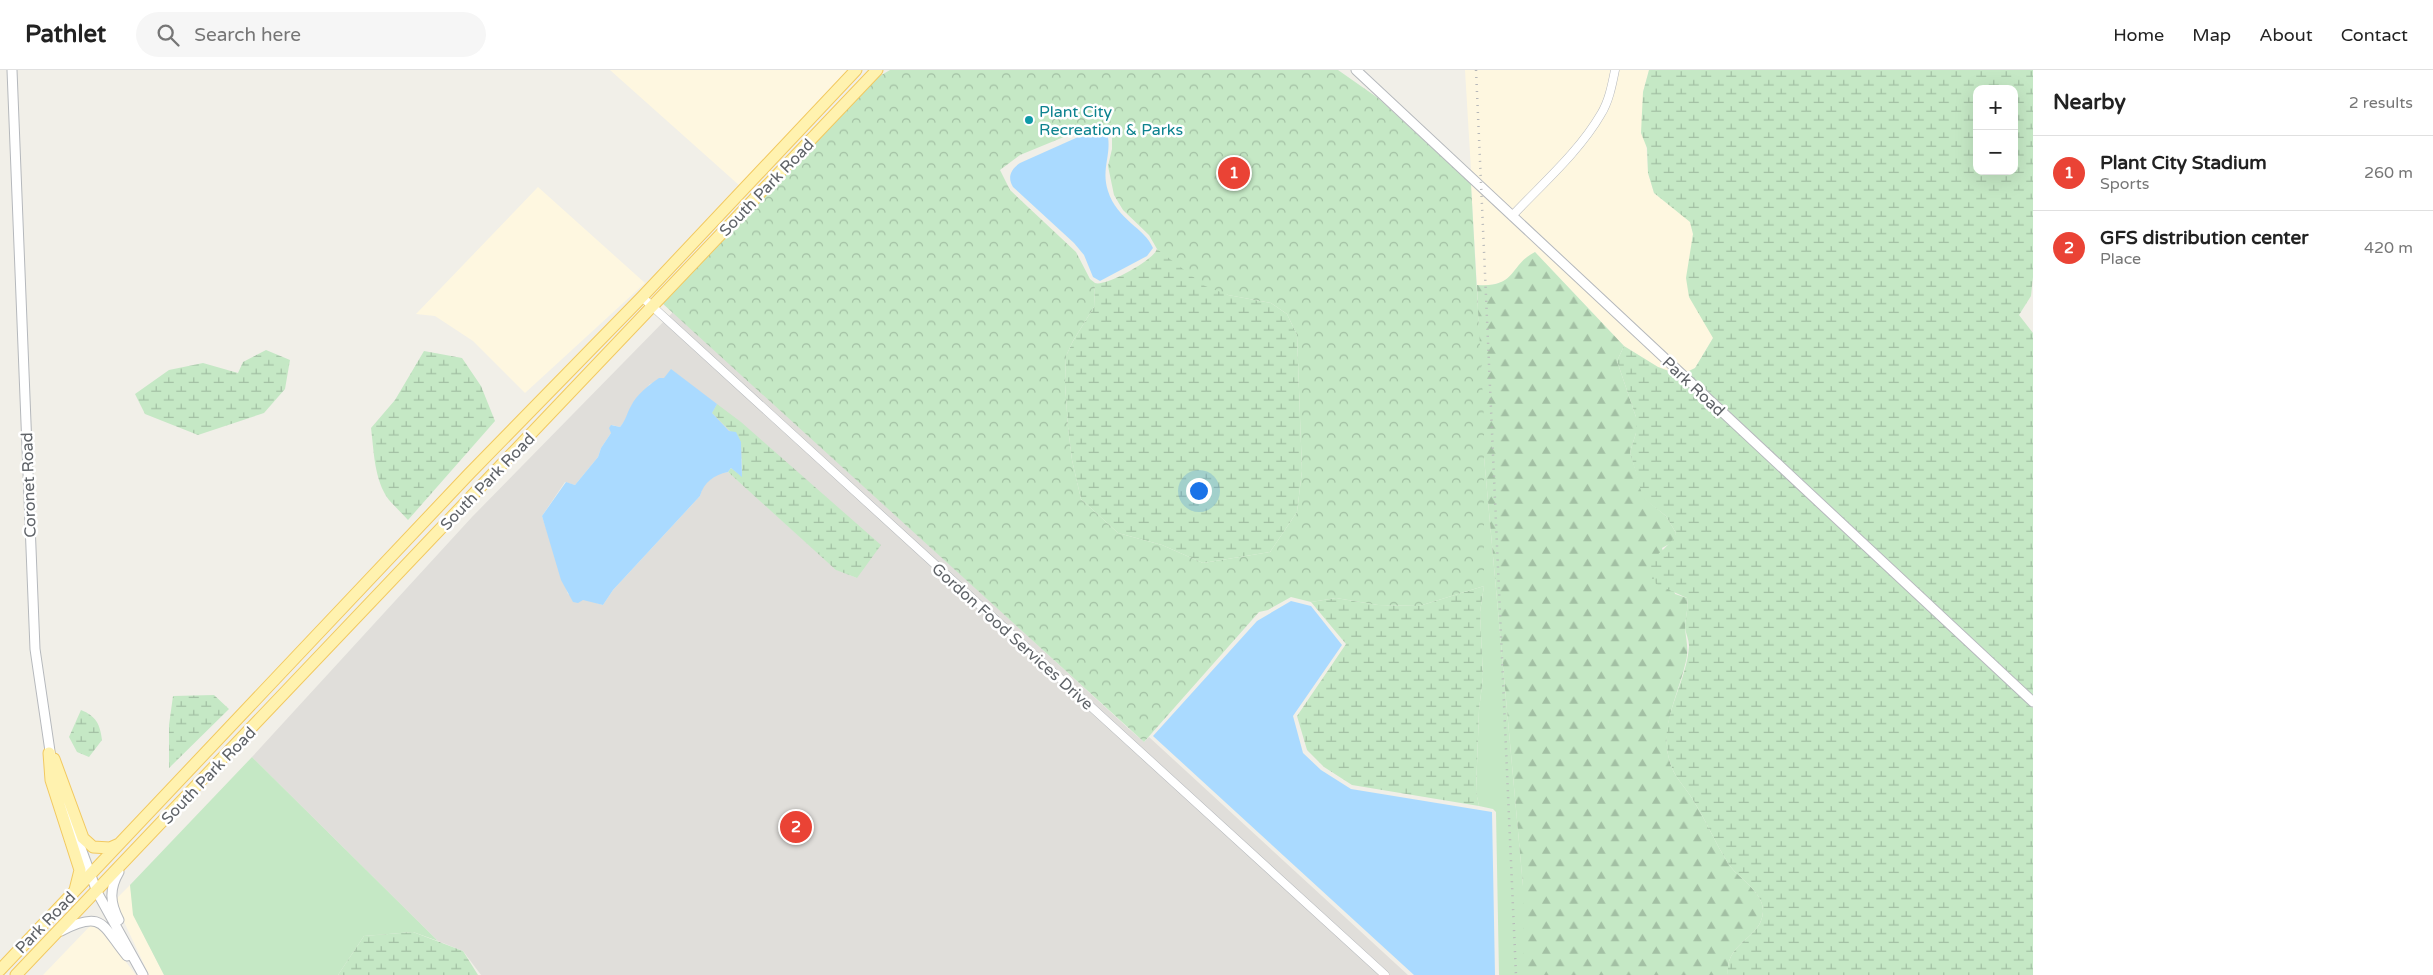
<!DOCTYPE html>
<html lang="en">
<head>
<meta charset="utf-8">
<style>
	:root { --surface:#fff; --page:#f6f6f6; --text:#222; --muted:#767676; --line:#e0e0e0; --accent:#ea4335 }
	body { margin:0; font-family:"Varela Round",sans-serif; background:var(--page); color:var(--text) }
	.controls { position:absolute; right:15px; top:15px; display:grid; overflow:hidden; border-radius:10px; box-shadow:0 5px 20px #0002 }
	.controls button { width:45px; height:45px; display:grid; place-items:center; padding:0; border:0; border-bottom:1px solid var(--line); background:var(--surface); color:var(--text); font:25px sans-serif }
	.you { position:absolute; left:1198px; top:420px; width:18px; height:18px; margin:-12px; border:4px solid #fff; border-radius:50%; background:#1a73e8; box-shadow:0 0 0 8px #1a73e833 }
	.badge { display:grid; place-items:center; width:32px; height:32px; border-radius:50%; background:var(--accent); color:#fff; font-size:16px; font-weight:700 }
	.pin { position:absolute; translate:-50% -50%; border:2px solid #fff; box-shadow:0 1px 5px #0006 }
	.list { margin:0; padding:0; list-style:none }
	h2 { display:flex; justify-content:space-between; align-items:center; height:65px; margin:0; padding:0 20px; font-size:21px }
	h2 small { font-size:16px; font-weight:400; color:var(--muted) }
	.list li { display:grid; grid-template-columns:32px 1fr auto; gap:15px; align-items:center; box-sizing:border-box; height:75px; padding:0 20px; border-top:1px solid var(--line) }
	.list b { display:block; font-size:19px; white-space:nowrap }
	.list p { margin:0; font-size:16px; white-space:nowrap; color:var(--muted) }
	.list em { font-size:16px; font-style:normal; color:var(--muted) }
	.icon { flex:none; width:28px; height:28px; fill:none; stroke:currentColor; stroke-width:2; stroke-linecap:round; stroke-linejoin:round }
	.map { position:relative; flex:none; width:2033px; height:905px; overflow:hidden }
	header { display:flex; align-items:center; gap:30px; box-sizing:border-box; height:70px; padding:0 25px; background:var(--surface); border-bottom:1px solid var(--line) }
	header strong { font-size:24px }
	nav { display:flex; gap:28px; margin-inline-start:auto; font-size:18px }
	.search { width:350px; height:45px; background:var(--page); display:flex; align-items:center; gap:12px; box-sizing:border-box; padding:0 18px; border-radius:28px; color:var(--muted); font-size:19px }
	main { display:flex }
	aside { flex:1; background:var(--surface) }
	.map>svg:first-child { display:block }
	.commercial { fill:#fef7e0 }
	.industrial { fill:#e0deda; fill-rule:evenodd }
	.grass { fill:#c5e8c5 }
	.forest { fill:url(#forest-firs) }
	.wetland { fill:url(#wetland-marsh); fill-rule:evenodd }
	.park { fill:url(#park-crowns); fill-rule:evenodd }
	.water { fill:#aadaff }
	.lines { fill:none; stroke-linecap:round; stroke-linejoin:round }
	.minor-casing { stroke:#b5b8bc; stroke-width:9 }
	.tertiary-casing { stroke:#b5b8bc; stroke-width:11 }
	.primary-casing { stroke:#f2c960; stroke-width:13 }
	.minor { stroke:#fff; stroke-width:8 }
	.tertiary { stroke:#fff; stroke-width:9 }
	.primary { stroke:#fff2af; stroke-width:11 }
	.rail { stroke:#b6b7b8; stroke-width:2.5; stroke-dasharray:1 6; stroke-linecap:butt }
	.culture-dot { fill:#0f9aa8; stroke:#fff; stroke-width:2 }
	.labels { text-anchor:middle; stroke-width:5; stroke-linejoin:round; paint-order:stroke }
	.culture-label { font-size:16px; fill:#0d838f; stroke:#fff; text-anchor:start }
	.street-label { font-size:16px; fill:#5f6368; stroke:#fff }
</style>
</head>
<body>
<header>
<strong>Pathlet</strong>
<div class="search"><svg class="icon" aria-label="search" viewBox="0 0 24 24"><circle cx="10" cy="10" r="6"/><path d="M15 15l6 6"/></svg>Search here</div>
<nav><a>Home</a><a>Map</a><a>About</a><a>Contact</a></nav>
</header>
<main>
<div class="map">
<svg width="2033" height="905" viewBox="0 0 2033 905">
	<defs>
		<pattern id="forest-firs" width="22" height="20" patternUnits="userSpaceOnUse" patternTransform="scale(1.25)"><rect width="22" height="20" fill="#c5e8c5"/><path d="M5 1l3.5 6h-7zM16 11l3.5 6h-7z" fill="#a3c0a4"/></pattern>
		<pattern id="wetland-marsh" width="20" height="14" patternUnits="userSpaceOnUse" patternTransform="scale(1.25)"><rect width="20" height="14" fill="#c5e8c5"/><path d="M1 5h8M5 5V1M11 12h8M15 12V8" fill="none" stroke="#a3c0a4"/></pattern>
		<pattern id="park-crowns" width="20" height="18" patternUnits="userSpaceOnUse" patternTransform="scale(1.25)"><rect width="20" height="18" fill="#c5e8c5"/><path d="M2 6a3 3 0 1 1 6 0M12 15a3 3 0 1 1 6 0" fill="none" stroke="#a3c0a4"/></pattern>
	</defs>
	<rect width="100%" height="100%" fill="#f1efe8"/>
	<path class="commercial" d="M610,0H850L740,116Z
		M1465,0H1649L1643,22L1648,103L1654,123L1690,151L1693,164L1691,185L1713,268L1695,298L1687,302L1471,100Z
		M1471,114L1509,149L1674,303L1658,297L1624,276L1535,182L1506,211L1487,216L1477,215Z
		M538,117L645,213L525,323L473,271L435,246L416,244Z
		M130,815L134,846L164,905H149L118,839L116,829Z
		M91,855L102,861L136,905H43Z"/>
	<path class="industrial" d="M674,241L1129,659L1144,672L1149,667L1408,905H481L463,881L438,871L252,687L472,447ZM664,309L857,508L837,500L728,402L718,404L703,415L700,426L613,520L603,535L568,524L542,446L565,412L575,415L598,387L601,378L611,363L612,355L620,357L627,348L633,333L650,314Z"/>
	<path class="grass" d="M1483,376L1523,816V905H1499L1496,742L1493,739L1479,736L1476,722L1479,640L1483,607L1480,542L1484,516Z
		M252,687L438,871L413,862L364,866L338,905H164L133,845L130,815Z"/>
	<path class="forest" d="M1535,182L1624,276L1617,291L1636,347V363L1630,382L1644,428L1666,446L1676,463L1673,472L1662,478L1675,524L1687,528C1689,538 1685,547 1685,558C1686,570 1689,579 1686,591C1678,627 1657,661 1672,698C1676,709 1687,719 1693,730C1706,750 1715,773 1728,793C1737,808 1764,821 1763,842C1761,870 1725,871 1728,905H1523V816L1483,376L1477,215C1517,218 1509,195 1535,182Z"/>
	<path class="wetland" d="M1649,0H2033V207L2031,226L2019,245L2033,263V625L1687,302L1695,298L1713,268L1689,227L1686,208L1693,164L1690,152L1654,123L1648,103L1647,78L1641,63L1643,22ZM1977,19H2014V101H1977Z
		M1157,179L1228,225L1271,233L1287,244L1297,265L1302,401L1297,442L1270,482L1203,493L1162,475L1118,463L1081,429L1072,390L1068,357L1065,314L1066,286L1073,271L1094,237L1095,213C1105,217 1154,190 1157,179Z
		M1624,276L1658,297L1674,303L2033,638V905H1728C1725,871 1761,870 1763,842C1764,821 1737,808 1728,793C1715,773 1706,750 1693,730C1687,719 1676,709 1672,698C1654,653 1686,619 1689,576C1689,570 1686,564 1685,558C1685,547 1689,538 1687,528L1656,514L1648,494C1657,484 1672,474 1676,463L1666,446L1643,428L1630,382L1636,363V347L1617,291Z
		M266,280L290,290L285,319L264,343L198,365L145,344L135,324L169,300L203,293L238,303L243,292Z
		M424,281L462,288L481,316L495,351L408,450C402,443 395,437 389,430C374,410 374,381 371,358L395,330Z
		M717,334L741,352L881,475L857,508L836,500L728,402L731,398L742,406L741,372L712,343Z
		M1484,516L1480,542L1483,607L1479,640L1476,721L1479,736L1352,715L1324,697L1307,680L1297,646L1346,574L1311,532L1336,528L1378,535L1419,536Z
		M214,625L229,639L169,698V655L173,626Z
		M81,640C96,646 100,654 102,670L89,687L77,682L69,667Z
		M413,862L463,881L478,905H338L364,866Z"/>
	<path class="park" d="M890,0H1338L1378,28L1471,114L1484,348V516L1419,536L1378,535L1336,528L1311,532L1291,527L1268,540L1259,542L1144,672L662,233L873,10ZM1093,55L1104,57L1112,65V79L1108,96L1114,125L1123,140L1149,165L1157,179L1205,216L1228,225L1271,233L1287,244L1297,265L1302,401L1297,442L1270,482L1203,493L1162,475L1118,463L1081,429L1072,390L1068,357L1065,314L1066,286L1073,271L1094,237L1095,213L1090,209L1076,182L1010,120L1000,100L1020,85Z"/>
	<path class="water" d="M1096,59L1102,61L1108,67C1111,86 1101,100 1108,121C1117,150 1145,158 1153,178L1147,186L1100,211L1093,207L1084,185L1074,173L1013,117C1007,107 1011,99 1020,93Z
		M671,299L717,334L712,343L729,361L736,362L741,372L742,407L731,398L728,402C714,405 704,412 700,426L613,520L603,535L583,530L578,533L573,532L561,510L542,446L566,412L575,415L598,387L601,378L611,363L609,358L611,355L620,357C627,348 626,345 631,336C636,325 649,315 659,308H664Z
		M1291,531L1311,536L1342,575L1293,646L1303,683L1321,700L1351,719L1492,742L1495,905H1414L1153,666L1257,551Z"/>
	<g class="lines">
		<g class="minor-casing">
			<path id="minor" d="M1512,146C1542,114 1579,82 1601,44C1609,31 1612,15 1615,0
				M642,227L1385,905"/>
		</g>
		<g class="tertiary-casing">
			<path id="tertiary" d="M12,0L35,579L51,688
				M1356,0L2033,632
				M63,729L97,822L143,905
				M119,850C110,833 109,819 119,802
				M61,861C104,839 102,856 127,886"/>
		</g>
		<g class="primary-casing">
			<path id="primary" d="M49,683L51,710L80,800L75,820
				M54,689L83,768L93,777L110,778L119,774
				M0,900L469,404L642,227L856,0
				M16,905L877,0"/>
		</g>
		<use href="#minor" class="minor"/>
		<use href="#tertiary" class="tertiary"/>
		<use href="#primary" class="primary"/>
		<path class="rail" d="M1476,0L1516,905"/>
	</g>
	<circle class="culture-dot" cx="1029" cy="50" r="5"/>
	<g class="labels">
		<g class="culture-label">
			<text x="1039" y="47">Plant City<tspan x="1039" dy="18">Recreation &amp; Parks</tspan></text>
		</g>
		<g class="street-label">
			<text transform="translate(766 117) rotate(-46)" y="6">South Park Road</text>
			<text transform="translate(1694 316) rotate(43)" y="6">Park Road</text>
			<text transform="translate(487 411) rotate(-46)" y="6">South Park Road</text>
			<text transform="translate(28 415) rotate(-92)" y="6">Coronet Road</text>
			<text transform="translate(1013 566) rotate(42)" y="6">Gordon Food Services Drive</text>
			<text transform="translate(208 705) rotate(-46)" y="6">South Park Road</text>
			<text transform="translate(45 852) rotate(-46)" y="6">Park Road</text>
		</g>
	</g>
</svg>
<div class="controls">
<button>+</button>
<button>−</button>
</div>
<div class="you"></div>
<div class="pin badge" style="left:1234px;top:103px">1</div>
<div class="pin badge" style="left:796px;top:757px">2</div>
</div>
<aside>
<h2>Nearby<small>2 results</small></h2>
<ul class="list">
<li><span class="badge">1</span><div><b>Plant City Stadium</b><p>Sports</p></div><em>260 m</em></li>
<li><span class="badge">2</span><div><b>GFS distribution center</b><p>Place</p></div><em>420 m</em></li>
</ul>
</aside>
</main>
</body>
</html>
